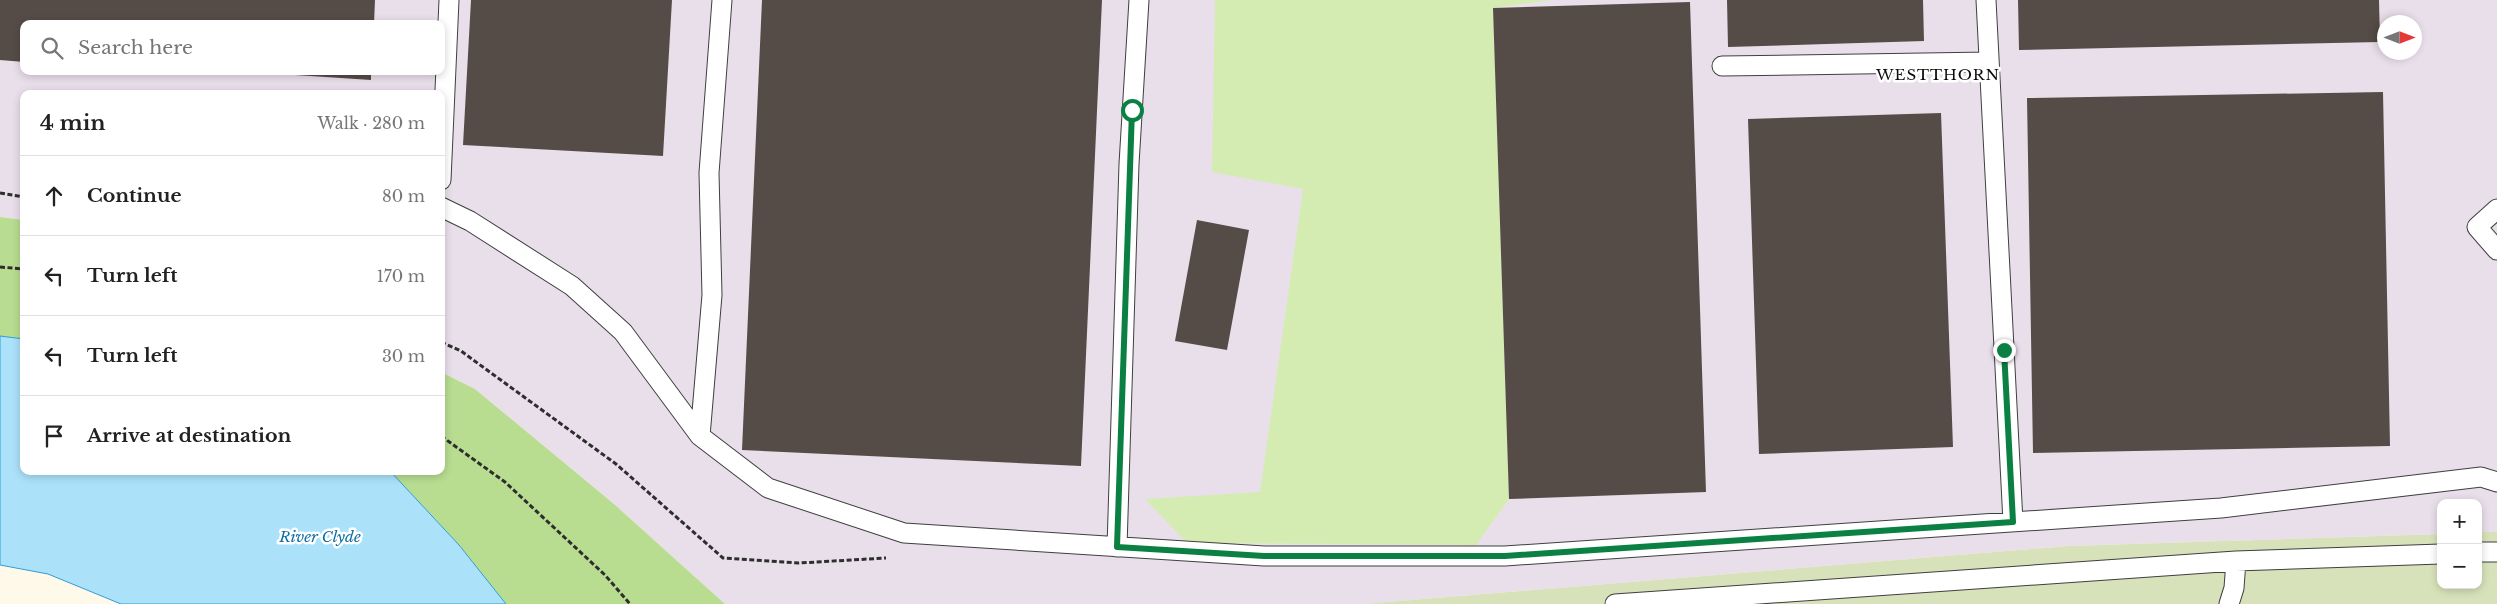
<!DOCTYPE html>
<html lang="en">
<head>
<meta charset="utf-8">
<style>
	:root { --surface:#fff; --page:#f2f2f2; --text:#222; --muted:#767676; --line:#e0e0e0 }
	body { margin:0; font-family:"Libre Baskerville",serif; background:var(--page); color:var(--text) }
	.controls { position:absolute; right:15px; bottom:15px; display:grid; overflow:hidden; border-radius:10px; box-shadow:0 2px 8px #0003 }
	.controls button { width:45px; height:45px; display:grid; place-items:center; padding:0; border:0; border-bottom:1px solid var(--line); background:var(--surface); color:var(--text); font:25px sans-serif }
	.compass { position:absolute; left:2377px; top:15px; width:45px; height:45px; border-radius:50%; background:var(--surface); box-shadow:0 2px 8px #0003; rotate:90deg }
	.stop { position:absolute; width:15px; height:15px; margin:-11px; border:4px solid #0b8043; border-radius:50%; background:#fff }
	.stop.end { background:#0b8043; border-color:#fff; box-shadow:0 1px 5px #0008 }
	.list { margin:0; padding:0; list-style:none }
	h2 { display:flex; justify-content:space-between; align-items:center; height:65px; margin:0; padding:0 20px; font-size:21px }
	h2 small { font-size:16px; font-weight:400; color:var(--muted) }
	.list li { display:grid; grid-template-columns:32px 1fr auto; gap:15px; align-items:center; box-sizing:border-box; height:80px; padding:0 20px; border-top:1px solid var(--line) }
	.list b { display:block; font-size:19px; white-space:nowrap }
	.list em { font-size:16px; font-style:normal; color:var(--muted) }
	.icon { flex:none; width:28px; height:28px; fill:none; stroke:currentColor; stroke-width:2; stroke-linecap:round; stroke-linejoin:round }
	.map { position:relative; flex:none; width:2497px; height:604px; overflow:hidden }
	.search { position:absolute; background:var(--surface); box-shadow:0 2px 8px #0003; left:20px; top:20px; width:425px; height:55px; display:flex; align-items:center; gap:12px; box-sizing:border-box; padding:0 18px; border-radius:10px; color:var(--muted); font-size:19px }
	.panel { position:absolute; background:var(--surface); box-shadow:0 2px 8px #0003; left:20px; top:90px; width:425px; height:385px; border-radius:10px }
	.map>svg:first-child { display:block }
	.industrial { fill:#e9dfeb; fill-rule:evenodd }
	.green { fill:#d4ecb1 }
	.forest { fill:#b8dd90 }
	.cemetery { fill:#d8e2ba }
	.water { fill:#abe2fa; stroke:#2d9ed6 }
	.building { fill:#554c47 }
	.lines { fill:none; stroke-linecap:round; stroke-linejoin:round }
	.lane-casing { stroke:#3f3f3f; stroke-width:21 }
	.path { stroke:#2e2e2e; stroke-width:3; stroke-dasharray:5 2.5; stroke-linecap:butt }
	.lane { stroke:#fff; stroke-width:19 }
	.route { stroke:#0b8043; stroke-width:6 }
	.labels { text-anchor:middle; stroke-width:5; stroke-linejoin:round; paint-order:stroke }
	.neighbourhood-label { font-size:15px; letter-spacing:1px; fill:#0c0c0c; stroke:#fff }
	.water-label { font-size:15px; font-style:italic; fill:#0e6da4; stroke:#fff }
</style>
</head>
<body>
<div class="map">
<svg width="2497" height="604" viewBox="0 0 2497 604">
	<rect width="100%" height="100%" fill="#fff9ea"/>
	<path class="industrial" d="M0,0H2497V532H2478V503H2441V534L2068,546L1363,604H725L614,504L475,389L441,372V94H24V220L0,217ZM2384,22H2414V52H2384ZM24,24H441V71H24Z"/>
	<path class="green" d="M1215,0H1553L1493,8L1509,499L1476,545L1187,543L1145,499L1260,492L1303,189L1212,172Z"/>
	<path class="forest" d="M0,217L24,220V339L0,336Z
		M441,372L475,389L614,504L725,604H506L459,545L390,471H441Z"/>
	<path class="cemetery" d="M2478,532H2497V604H1363L2068,546L2441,534V585H2478Z"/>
	<path class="water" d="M0,336L24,339V471H390L459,545L506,604H121L48,574L0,565Z"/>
	<path class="building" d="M0,0H375L374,24H24V62L0,60Z
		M471,0H672L663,156L463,145Z
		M762,0H1102L1081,466L742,450Z
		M1727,0H1923L1924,41L1728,47Z
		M2018,0H2379L2380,42L2019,50Z
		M1690,2L1706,492L1509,499L1493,8Z
		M237,71H371V80Z
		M2383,92L2390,446L2033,453L2027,98Z
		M1941,113L1953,447L1759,454L1748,119Z
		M1197,220L1249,230L1227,350L1175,341Z"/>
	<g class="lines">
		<g class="lane-casing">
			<path id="lane" d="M1986,0L2013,522
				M1722,66L1989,62
				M441,180L449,0
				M441,207L470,221L572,286L623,332L700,436L768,488L904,533L1264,556H1505L2221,508L2481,477L2497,482
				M2497,209L2477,227L2497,250
				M700,436L712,295L709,173L722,0
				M1117,547L1129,164L1139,0
				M2478,552H2497
				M1615,604L2236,561L2441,554
				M2229,604L2234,588L2236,561"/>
		</g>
		<path class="path" d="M0,193L24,197
			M0,267L24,269
			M441,342L461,351L616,464L723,558L799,563L886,558
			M441,436L505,482L605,575L630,604"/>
		<use href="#lane" class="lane"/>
	</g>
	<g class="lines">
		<path class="route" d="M1132,110L1117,547L1264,556H1505L2013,522L2004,350"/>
	</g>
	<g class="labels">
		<g class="neighbourhood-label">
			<text x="1938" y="80">WESTTHORN</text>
		</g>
		<g class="water-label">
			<text x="320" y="542">River Clyde</text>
		</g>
	</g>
</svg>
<div class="controls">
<button>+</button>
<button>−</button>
</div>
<svg class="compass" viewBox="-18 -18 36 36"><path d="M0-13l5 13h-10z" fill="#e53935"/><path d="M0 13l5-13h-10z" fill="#767676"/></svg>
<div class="stop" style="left:1132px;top:110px"></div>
<div class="stop end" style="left:2004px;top:350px"></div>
<div class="search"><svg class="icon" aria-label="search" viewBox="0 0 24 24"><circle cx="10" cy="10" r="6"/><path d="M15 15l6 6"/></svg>Search here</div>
<section class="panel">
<h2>4 min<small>Walk · 280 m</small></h2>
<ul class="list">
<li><svg class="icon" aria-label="ahead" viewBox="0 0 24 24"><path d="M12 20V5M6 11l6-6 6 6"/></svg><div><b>Continue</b></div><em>80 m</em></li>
<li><svg class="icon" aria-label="left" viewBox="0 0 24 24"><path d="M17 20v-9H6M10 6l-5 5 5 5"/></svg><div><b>Turn left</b></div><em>170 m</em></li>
<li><svg class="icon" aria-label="left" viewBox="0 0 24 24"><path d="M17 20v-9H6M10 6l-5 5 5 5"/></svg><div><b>Turn left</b></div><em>30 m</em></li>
<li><svg class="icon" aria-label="arrive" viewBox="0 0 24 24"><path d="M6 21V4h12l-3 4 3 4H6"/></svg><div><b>Arrive at destination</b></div></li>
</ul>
</section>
</div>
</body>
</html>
